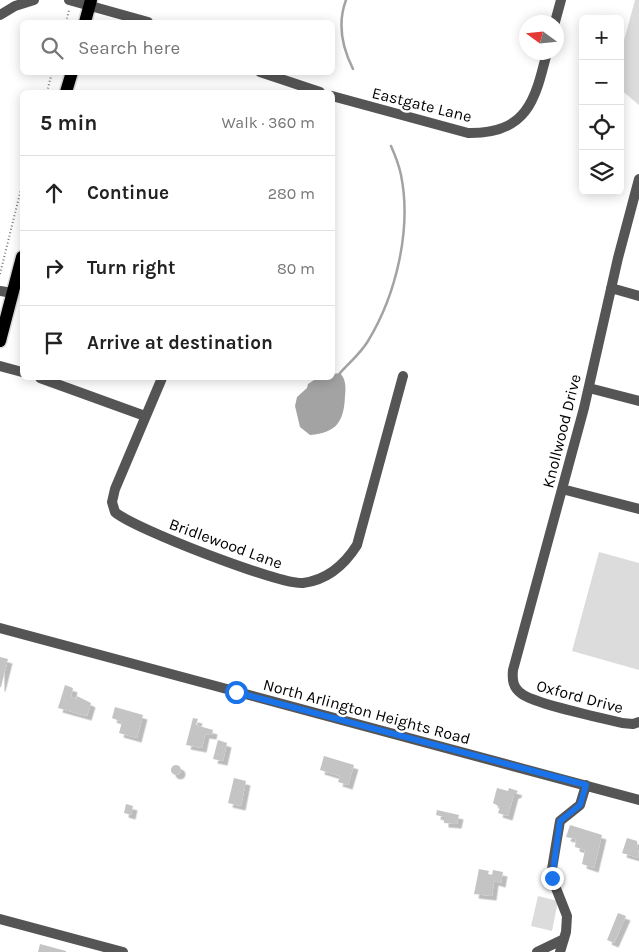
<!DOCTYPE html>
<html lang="en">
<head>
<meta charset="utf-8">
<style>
	:root { --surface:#fff; --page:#f2f2f2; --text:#222; --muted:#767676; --line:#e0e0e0 }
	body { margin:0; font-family:Karla,sans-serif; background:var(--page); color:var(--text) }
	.controls { position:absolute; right:15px; top:15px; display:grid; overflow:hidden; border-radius:8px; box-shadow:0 2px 12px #0003 }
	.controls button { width:45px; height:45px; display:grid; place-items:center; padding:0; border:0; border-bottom:1px solid var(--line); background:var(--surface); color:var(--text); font:25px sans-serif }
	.compass { position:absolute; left:519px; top:15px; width:45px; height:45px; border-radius:50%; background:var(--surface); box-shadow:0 2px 12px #0003; rotate:285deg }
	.stop { position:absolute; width:15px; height:15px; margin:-11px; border:4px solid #1a73e8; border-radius:50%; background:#fff }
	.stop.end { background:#1a73e8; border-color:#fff; box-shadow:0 1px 5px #0008 }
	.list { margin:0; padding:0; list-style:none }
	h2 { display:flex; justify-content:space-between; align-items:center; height:65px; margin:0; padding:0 20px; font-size:21px }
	h2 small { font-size:16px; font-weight:400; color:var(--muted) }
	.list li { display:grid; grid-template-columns:32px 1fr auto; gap:15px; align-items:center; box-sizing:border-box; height:75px; padding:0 20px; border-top:1px solid var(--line) }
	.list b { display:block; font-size:19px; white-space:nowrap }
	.list em { font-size:16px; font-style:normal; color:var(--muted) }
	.icon { flex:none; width:28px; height:28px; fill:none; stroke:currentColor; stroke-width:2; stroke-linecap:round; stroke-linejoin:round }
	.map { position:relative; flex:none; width:639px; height:952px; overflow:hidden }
	.search { position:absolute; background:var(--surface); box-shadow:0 2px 12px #0003; left:20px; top:20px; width:315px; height:55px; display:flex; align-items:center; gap:12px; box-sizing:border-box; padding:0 18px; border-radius:8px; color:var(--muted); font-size:19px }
	.panel { position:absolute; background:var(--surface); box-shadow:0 2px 12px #0003; left:20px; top:90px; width:315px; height:290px; border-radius:8px }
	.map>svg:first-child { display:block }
	.green { fill:#dcdcdc }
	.water { fill:#a3a3a3 }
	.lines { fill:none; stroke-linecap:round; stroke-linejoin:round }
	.stream { stroke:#a3a3a3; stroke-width:2.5 }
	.building { fill:#c4c4c4; filter:url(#shadow) }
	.major-casing { stroke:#dbdbdb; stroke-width:15 }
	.path { stroke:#777; stroke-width:2; stroke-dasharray:1 2.5; stroke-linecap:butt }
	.minor { stroke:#555; stroke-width:10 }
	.major { stroke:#000; stroke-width:12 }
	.route { stroke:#1a73e8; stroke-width:6 }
	.labels { text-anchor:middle; stroke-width:5; stroke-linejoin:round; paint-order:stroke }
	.street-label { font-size:16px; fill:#000; stroke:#fff }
</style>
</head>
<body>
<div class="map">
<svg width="639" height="952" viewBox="0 0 639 952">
	<defs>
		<filter id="shadow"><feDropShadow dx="4.5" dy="4.5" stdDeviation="0" flood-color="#0004"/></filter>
	</defs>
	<rect width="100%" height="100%" fill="#fff"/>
	<path class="green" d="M635,0H639V105L620,89V55Z
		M599,552L639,563V670L572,651Z
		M538,896L558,901L552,931L531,926Z"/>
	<path class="water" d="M340,373C346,379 346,388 345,396C344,421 337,433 310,435L300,427L295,406L297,397L307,388L308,384L317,378H332L333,374Z"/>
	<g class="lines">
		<path class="stream" d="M346,0C337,24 342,47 353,69
			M340,373C349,363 361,353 368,341C396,295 412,229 401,175C399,165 395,155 391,146"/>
	</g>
	<path class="building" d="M0,657L8,659L1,687H0Z
		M65,685L73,688L71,697L76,699L77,696L91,703L87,716L58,708Z
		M115,707L143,715L137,738L119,733L122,722L112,718Z
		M193,718L198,719L196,725L213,730L212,735L205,734L202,748L186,745Z
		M218,740L227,743L223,761L213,759Z
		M324,756L354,765L348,785L338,782L340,776L320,770Z
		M171 770a5 5 0 1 1 10 0a5 5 0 1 1-10 0Z
		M234,778L246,781L241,806L228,803Z
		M497,788L508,791L509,788L518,791L516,794H514L508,816L498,813L500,807L493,803Z
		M126,804L133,806L131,815L124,813Z
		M437,810L459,815L457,824L444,823V817L436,815Z
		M570,825L602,835L594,868L582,864L585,850L575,847L576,839L566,837Z
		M627,838L637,841L639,858L622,853Z
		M479,869L489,871L488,874L492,875L493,870L503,872L501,883L494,881L492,896L474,894Z
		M618,913L626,916L614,943L607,940Z
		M40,944L66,951V952H38Z"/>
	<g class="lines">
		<g class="major-casing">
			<path id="major" d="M85,22L91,0
				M66,92L72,72
				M0,341L22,257"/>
		</g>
		<path class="path" d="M66,22L69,10
			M47,92L52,72
			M0,274L22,185"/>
		<path class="minor" d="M69,0L148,22
			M0,15L15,6L34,0
			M555,22L561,0
			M260,72L320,92
			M332,96L468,133C527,134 535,101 547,52
			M639,179L618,258L584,408L513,670C512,680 513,688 522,694C535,704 602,718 622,723L633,724L639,722
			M611,288L639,296
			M0,291L13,293
			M0,366L22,372
			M40,378L145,416
			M162,378L115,489L112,502L115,512C132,528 280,585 303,583C327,580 345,564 357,545L403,376
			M589,388L639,401
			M562,489L639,509
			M0,628L639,800
			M0,919L123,952
			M537,952L564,939
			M560,952L566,932L567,916L552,878V869L560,821L580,805L586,785"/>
		<use href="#major" class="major"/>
	</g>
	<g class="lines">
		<path class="route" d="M236,692L586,785L580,805L560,821L552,878"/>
	</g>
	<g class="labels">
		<g class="street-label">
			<text transform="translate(422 104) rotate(14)" y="6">Eastgate Lane</text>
			<text transform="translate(561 431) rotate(-76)" y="6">Knollwood Drive</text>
			<text transform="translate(226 543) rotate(20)" y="6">Bridlewood Lane</text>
			<text transform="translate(580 696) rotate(15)" y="6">Oxford Drive</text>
			<text transform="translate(367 711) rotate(15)" y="6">North Arlington Heights Road</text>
		</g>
	</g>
</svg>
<div class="controls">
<button>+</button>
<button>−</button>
<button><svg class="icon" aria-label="locate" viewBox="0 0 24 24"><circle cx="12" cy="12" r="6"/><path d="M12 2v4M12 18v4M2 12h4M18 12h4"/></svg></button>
<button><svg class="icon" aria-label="layers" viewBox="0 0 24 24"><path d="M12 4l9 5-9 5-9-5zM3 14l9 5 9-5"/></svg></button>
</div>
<svg class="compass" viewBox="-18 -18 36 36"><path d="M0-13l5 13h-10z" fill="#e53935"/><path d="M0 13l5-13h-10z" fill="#767676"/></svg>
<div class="stop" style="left:236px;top:692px"></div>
<div class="stop end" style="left:552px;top:878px"></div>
<div class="search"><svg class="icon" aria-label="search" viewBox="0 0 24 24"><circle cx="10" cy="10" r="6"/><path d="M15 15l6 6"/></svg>Search here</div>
<section class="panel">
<h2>5 min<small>Walk · 360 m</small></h2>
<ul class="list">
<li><svg class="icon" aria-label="ahead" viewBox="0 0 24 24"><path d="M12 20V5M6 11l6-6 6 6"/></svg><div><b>Continue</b></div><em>280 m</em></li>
<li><svg class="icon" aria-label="right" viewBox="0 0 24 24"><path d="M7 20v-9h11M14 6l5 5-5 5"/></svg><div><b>Turn right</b></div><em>80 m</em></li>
<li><svg class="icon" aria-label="arrive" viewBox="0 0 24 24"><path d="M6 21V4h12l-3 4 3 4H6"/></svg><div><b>Arrive at destination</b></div></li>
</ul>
</section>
</div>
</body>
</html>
